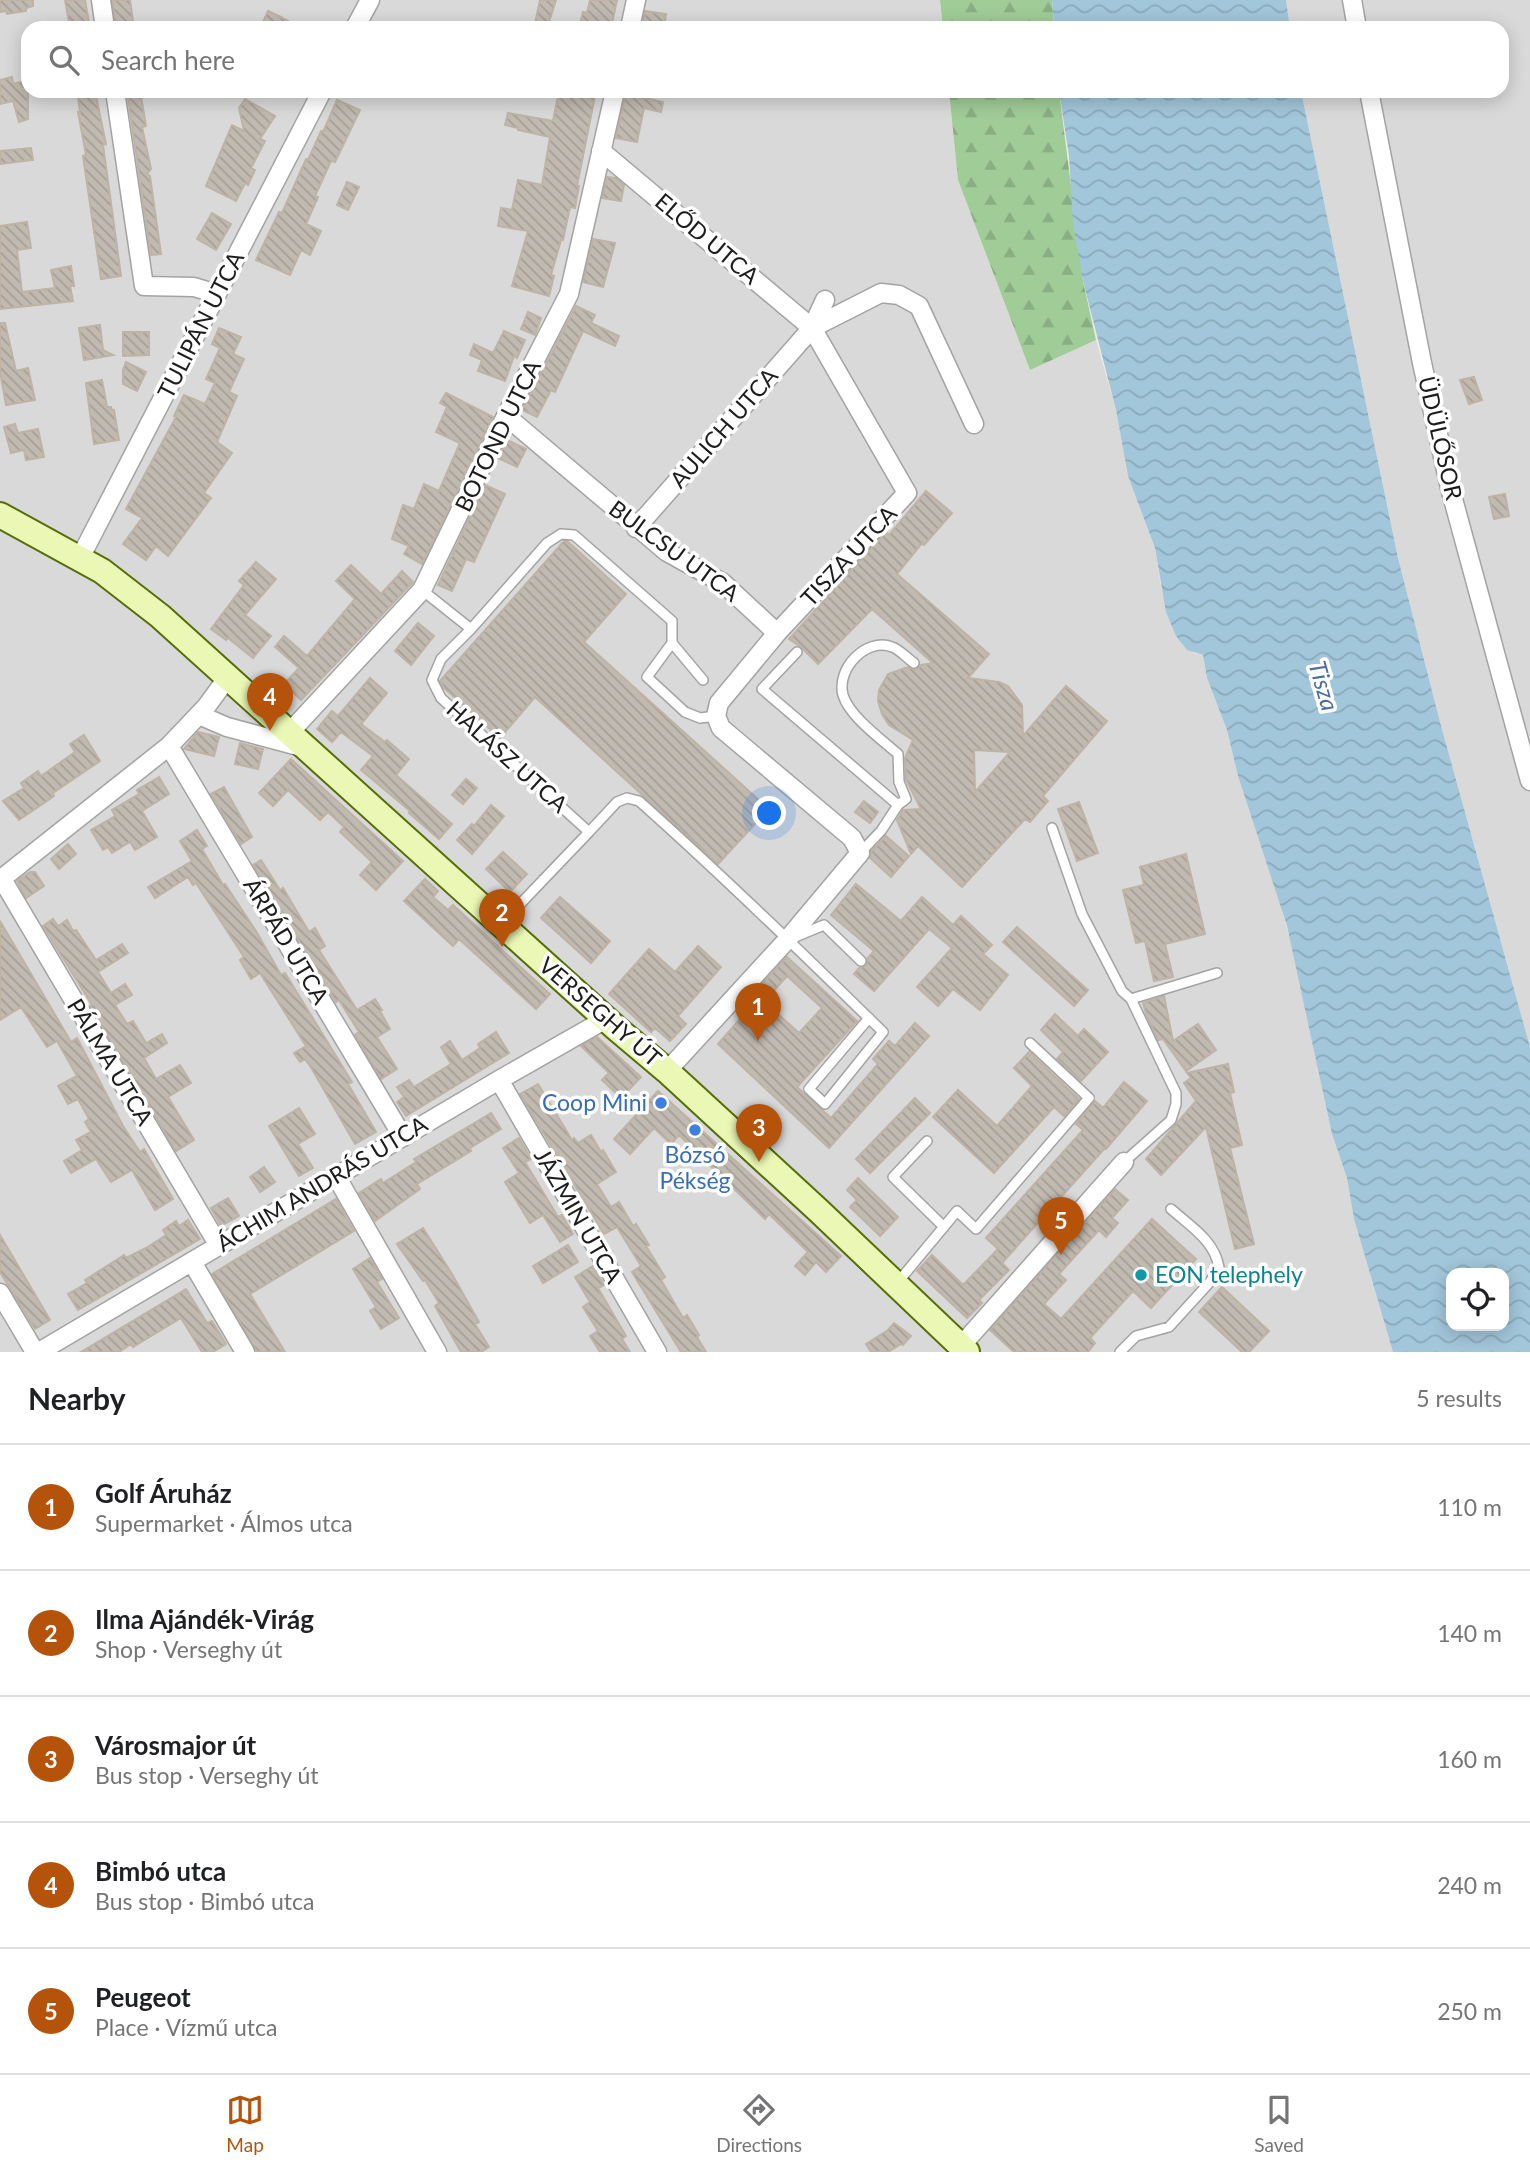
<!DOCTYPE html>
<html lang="en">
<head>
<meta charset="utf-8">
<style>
	:root { --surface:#fff; --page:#f6f6f6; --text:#202124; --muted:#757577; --line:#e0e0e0; --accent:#b45309 }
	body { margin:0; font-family:Lato,sans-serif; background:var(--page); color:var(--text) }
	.controls { position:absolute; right:21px; bottom:21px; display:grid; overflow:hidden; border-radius:14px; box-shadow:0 4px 18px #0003 }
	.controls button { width:63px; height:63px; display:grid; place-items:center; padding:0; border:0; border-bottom:2px solid var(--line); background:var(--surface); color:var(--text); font:35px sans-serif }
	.you { position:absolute; left:770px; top:814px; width:24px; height:24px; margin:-18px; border:5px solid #fff; border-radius:50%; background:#1a73e8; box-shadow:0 0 0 10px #1a73e833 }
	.badge { display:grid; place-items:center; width:46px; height:46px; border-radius:50%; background:var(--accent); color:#fff; font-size:23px; font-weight:700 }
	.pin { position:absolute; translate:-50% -58px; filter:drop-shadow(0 2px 4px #0008) }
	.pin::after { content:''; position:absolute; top:37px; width:24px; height:21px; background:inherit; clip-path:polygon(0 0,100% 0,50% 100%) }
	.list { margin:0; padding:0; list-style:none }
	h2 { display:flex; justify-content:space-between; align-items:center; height:91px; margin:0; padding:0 28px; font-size:30px }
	h2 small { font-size:23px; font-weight:400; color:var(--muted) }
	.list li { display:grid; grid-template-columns:46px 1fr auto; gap:21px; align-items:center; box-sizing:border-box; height:126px; padding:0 28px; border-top:2px solid var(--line) }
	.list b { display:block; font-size:26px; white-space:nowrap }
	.list p { margin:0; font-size:23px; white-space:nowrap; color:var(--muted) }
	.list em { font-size:23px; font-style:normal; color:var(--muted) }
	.icon { flex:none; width:38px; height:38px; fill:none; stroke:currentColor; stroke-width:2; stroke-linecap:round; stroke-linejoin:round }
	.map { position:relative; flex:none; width:1530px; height:1352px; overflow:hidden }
	.search { position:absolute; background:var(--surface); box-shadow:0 4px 18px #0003; left:21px; right:21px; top:21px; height:77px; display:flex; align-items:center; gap:18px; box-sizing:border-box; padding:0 24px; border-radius:21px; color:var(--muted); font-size:26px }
	.sheet { height:721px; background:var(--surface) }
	nav { display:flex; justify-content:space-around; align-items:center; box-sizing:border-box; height:98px; border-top:2px solid var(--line); background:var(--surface); font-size:19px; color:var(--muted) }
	nav a { display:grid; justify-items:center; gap:4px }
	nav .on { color:var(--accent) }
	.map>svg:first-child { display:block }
	.residential { fill:#dad9d9 }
	.forest { fill:url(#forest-firs) }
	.water { fill:url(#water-waves); fill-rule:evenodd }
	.building { fill:url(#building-back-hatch); stroke:#beb3a4; stroke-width:2; fill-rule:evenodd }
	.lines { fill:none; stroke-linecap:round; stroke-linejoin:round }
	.lane-casing { stroke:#a3a3a3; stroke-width:12 }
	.street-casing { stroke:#a3a3a3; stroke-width:21 }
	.secondary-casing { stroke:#556e07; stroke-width:28 }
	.lane { stroke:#fff; stroke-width:9 }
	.street { stroke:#fff; stroke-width:18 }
	.secondary { stroke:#ebf8b5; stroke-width:24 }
	.shop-dot { fill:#3f7fe0; stroke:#fff; stroke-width:2.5 }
	.culture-dot { fill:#0f9aa8; stroke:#fff; stroke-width:2.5 }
	.labels { text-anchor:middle; stroke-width:7; stroke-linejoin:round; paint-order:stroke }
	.street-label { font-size:23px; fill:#1c1c1c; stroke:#fff }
	.shop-label { font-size:23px; fill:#366cbe; stroke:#fff; text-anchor:end }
	.culture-label { font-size:23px; fill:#0d838f; stroke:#fff; text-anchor:start }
	.water-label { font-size:24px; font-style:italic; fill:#4b6ca8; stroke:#fff }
</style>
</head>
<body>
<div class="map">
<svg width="1530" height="1352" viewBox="0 0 1530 1352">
	<defs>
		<pattern id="forest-firs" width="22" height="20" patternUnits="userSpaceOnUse" patternTransform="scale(1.75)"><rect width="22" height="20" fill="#9fcc97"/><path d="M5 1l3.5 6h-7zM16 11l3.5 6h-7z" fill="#88af82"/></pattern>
		<pattern id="water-waves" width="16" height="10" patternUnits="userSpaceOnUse" patternTransform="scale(1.75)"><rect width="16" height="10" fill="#a2c6da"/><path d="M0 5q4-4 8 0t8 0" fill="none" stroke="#8baaba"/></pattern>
		<pattern id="building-back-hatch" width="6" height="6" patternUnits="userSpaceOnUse" patternTransform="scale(1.75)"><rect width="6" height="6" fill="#c1bab1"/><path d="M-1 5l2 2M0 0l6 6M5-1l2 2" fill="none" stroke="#a59f98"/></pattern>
	</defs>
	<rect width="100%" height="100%" fill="#edebe1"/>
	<path class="residential" d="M0,0H940L943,28H28V91H949L958,180L1030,370L1096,340L1116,410L1128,476L1155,548L1161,587L1193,653L1203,655L1207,678L1227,730L1238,776L1280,904L1293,950L1332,1134L1347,1178L1354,1219L1393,1352H0Z
		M1286,0H1530V1047L1440,722L1398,558L1301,91H1502V28H1290Z"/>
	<path class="forest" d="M940,0H1052L1054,28H943Z
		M949,91H1059L1083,281L1096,340L1030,370L958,180Z"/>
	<path class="water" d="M1052,0H1286L1290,28H1054Z
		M1059,91H1301L1398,558L1440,722L1530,1047V1352H1393L1354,1219L1347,1178L1332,1134L1287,926L1238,776L1227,730L1207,678L1203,655L1187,650L1176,636L1166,612L1155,548L1128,476L1116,410L1083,281L1073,224L1069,156ZM1451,1273H1504V1326H1451Z"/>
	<path class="building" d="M0,0H33V6L26,8V11L7,14L6,11L0,12Z
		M65,0H85L90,28H70Z
		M112,0H130L134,28H116Z
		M540,0H556L547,28H534Z
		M590,0H617L611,28H579L583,12L587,13Z
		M268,11L281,17L300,28H271L262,24Z
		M645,11L666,14L664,28H642Z
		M12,77L13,84L28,80V119L19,122L13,101L0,104V80Z
		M77,91H95L106,144L103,145L121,276L101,279L83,156L86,155L78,112H80Z
		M559,91H596L577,186H579L575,208L570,207L563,240H561L551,275L554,276L549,296L512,286L528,231L498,226L501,208L512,210L518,180L542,185L550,137L518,130V128L505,125L508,113L553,121Z
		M626,91H647L645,98L663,102L661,112L644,108L637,142L616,138Z
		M141,96L146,126L142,127L151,169L147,174L150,176L161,254L151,255L128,98Z
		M245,99L275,116L260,139L265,141L251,168L255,170L248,185L245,183L236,201L206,186L232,125L244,131L239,108Z
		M337,100L360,110L335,162L331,161L315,196L318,197L306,224L321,231L310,255L301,250L290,275L256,260L279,212L282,213L306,159L308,160L321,131L323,132Z
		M31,148L33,160L0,164V151Z
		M607,177L616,178L624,185L621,201L602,198Z
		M347,182L359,187L348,210L337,205Z
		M212,213L231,224L216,250L197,239Z
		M27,222L31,248L17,250L22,292L55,288L51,270L71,266L74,286H70L73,301L0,309V226Z
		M593,239L615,243L603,287L583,282Z
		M576,306L595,315L591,323L619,336L615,346L583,331L555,392L551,390L537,417L522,410Z
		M528,312L541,318L535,335L521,329Z
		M0,323H5L16,371L28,368L35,400L6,405L0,372Z
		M100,325L103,350L113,355L84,360L79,328Z
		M219,328L241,337L233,354L244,359L229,392L237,396L217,442L232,453L204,493L211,498L168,556L156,546L146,560L123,544L142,518L126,509L176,417L174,416L184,395L205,404L215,383L206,379L220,348L212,344Z
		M504,331L525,340L517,358L514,356L505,381L478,371L482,360L470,355L474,344L493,353Z
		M123,332H149V355L123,356Z
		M126,362L146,372L137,391L123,384V370Z
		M1474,377L1482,400L1469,404L1460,380Z
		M102,380L107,407H111L112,410H114L119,440L94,444L86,383Z
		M446,393L493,417L422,564L404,554L409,546L392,539L403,505L414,509L424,484L439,491L460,443L436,432L447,407L440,403Z
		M15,424L18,433L38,429L44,457L26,460L24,450L11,453L4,427Z
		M507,440L526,449L517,467L498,458Z
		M485,485L505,494L474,562L466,559L452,591L438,585Z
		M926,491L952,513L924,545L922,543L897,574L989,654L968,678L999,682L1008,686L1022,705L1023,736L1066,686L1107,721L1043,796L1048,801L1030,822L1025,819L962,887L918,846L911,854L897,820L903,810L921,809L906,780L905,758L913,740L889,725L882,714L878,701L879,690L888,674L908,667L916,670L921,665L933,663L872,609L818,664L801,647L789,639L886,532L889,535ZM974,750L1010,752L975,792Z
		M1505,494L1509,516L1494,519L1489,497Z
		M564,541H567L626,594L584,642L769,809L718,864L535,697L500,738L444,688L440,681Z
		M256,562L276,579L245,615L271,636L253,658L228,638L226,640L211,629L244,585L239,581Z
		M351,565L381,594L402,571L413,582L301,700L284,684L299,668L275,647L284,636L307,656L355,599L336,581Z
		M418,623L434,636L411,665L395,651Z
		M370,678L387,693L361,724L385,742L387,740L409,759L396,775L452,824L439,839L409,813L410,811L361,770L373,756L341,732L332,742L317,729L332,711L338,716Z
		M198,732L219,737L214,756L184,749Z
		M84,735L100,761L53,793L54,796L19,820L3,801L24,788L21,783L38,771L41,776L75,752L70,744Z
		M240,743L263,749L258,769L235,764Z
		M291,759L403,861L376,890L360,875L372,862L340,832L344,827L328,812L320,820L288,790L273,806L259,793Z
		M159,777L169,794L142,811L157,837L135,850L130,842L112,853L108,847L103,850L91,830L115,816L112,810L139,794L137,790Z
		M466,779L477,788L463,804L452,795Z
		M224,787L252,837L241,844L211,794Z
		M864,801L878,812L870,823L855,812Z
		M1079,802L1098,853L1077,861L1058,809Z
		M491,805L504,816L472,854L457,840L472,824L474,826Z
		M197,830L207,846L202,849L223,885L225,884L256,931L281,975L285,973L352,1082L348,1084L376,1132L355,1144L312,1069L305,1059L300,1062L294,1053L306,1046L260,973L251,979L240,960L244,957L196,883L193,885L188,877L155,898L148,887L192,861L180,841Z
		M886,836L909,856L891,877L870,858L871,852Z
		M68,844L76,854L59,869L51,859Z
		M503,852L527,874L510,892L486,869Z
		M1186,854L1205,934L1165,944L1173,977L1154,981L1145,941L1136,943L1123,890L1144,885L1140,867Z
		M261,860L280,890L283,888L309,932L315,928L325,946L319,950L357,1010L375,999L382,1010L380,1011L390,1029L377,1037L397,1069L381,1079L355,1035L359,1032L339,1000L336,1002L253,865Z
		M30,872H35L44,886L26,898L17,881Z
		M425,879L438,891L433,897L448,910L453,905L550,994L536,1009L459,939L453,946L404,901Z
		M856,884L901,921L922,897L953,925L961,916L992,945L983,954L1008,975L980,1010L953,989L938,1006L917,987L952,948L929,929L874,991L854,974L859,968L866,965L867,959L874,951L831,915Z
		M560,897L610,941L591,963L541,918Z
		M53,919L58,926L67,920L73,931L76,930L96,960L122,944L128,953L98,972L111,993L125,984L132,995L115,1005L127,1024L133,1021L146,1043L162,1034L167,1043L144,1058L156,1079L180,1065L191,1083L168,1097L194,1140L176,1151L90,1006L92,1005L43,926Z
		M0,921L71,1042L77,1038L123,1126L140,1152L144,1149L173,1199L155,1210L132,1170L111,1182L96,1159L71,1173L64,1161L82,1150L76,1140L91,1132L85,1122L89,1119L78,1099L68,1104L58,1086L77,1076L57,1041L47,1047L21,1007L0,1020Z
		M1017,927L1088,990L1074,1006L1003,942Z
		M698,946L721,967L678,1016L686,1024L670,1041L655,1028L651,1032L609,994L649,949L675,972Z
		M787,957L857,1021L797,1087L831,1118L878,1064L873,1059L889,1041L895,1046L915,1023L929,1036L829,1148L718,1044L759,997L799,1033L822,1008L787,976L772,993L762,984Z
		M1164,996L1173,1041L1198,1024L1216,1050L1186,1071L1163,1039L1158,1040L1146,1014L1143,1003Z
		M1055,1014L1078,1036L1084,1029L1108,1052L1081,1081L1057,1059L1063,1052L1041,1030Z
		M496,1032L509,1053L406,1116L397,1102L404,1097L397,1087L409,1080L414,1087L451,1064L441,1047L450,1041L462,1060L480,1048L478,1044Z
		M597,1037L641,1077L621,1098L602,1080L609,1073L581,1046Z
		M1029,1052L1079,1099L1064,1116L1054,1107L994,1173L933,1117L958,1090L997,1126L1032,1086L1014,1068Z
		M1228,1064L1234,1092L1230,1093L1242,1145L1230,1148L1254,1244L1235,1249L1206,1127L1161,1175L1146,1159L1196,1101L1184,1083L1191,1078L1187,1073Z
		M1124,1082L1147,1101L1106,1149L1105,1148L1002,1263L1009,1270L979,1300L982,1303L967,1318L917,1271L932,1255L963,1285L998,1249L986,1238L1083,1130L1076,1124L1095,1101L1103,1108Z
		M538,1084L572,1140L574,1138L578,1143L591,1135L601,1152L603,1150L616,1172L597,1184L611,1207L619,1202L633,1226L636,1224L649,1245L646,1246L665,1277L661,1280L683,1318L687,1315L699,1335L697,1337L706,1352H681L632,1272L641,1266L617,1227L604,1234L520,1094Z
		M658,1091L841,1256L826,1272L816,1262L805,1275L795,1266L808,1252L769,1214L765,1219L679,1135L671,1144L654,1128L630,1154L614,1139Z
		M915,1098L930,1113L870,1173L856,1159Z
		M299,1108L315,1134L298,1144L313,1168L299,1176L269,1126Z
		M491,1113L501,1129L470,1148L471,1151L417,1184L420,1189L375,1221L359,1193L381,1179L383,1183L416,1162L414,1159Z
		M519,1138L531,1159L525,1162L558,1217L562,1215L573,1234L560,1242L543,1215L530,1223L505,1182L519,1173L503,1148Z
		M264,1167L275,1182L260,1192L250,1177Z
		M858,1178L898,1217L880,1236L850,1207L857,1200L847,1190Z
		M1115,1189L1128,1200L1112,1218L1118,1223L1106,1237L1099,1230L1059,1274L1066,1280L1044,1304L1061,1319L1152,1219L1196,1259L1151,1308L1133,1291L1090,1338L1095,1343L1088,1352H1014L990,1330Z
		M228,1198L239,1216L221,1226L211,1208Z
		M336,1199L354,1231L250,1294L285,1352H257L212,1274Z
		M188,1220L200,1239L78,1310L68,1294L87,1283L85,1280L124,1255L126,1258L146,1248L166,1235L163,1230L176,1221L179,1226Z
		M423,1228L452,1274L479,1322L475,1324L489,1347L481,1352H461L435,1306L439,1303L425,1280L423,1281L397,1244Z
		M0,1235L50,1320L35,1329L0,1272Z
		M568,1245L578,1262L543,1283L533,1266Z
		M370,1258L382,1279L377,1282L399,1318L381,1329L370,1311L376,1307L353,1269Z
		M593,1266L604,1285L598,1288L626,1336L622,1339L630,1352H600L590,1336L598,1331L583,1307L590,1302L575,1277Z
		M1222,1287L1269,1331L1249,1352H1242L1199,1312Z
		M186,1289L207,1323L212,1321L226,1344L213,1352H202L181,1318L133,1347L131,1344L119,1352H81Z
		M894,1323L911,1336L903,1345L901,1344L888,1352H871L866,1344L888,1330Z"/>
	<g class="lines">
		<g class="lane-casing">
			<path id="lane" d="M422,590L471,629L441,659L432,680L441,698L589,832L502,923
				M471,629L547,543L561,534L574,535L672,621V643L703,680
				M672,643L647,677L685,712L700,718L716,716
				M797,652L762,689L898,805L881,831L860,853
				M898,805L906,799L899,782L898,754C881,739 849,716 843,695C836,669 866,637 892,647C899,649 907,658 914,663
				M1052,828L1082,914L1122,991L1131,999L1176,1093V1104L1171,1120L1124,1162
				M589,832L617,802L627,798L639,801C723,876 803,954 883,1032L825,1104L809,1089L869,1018
				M795,937L824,925L861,961
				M1131,999L1217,973
				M927,1141L893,1177L944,1227
				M898,1282L957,1211L976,1229L1089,1098L1030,1043
				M1120,1352L1136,1336L1169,1327L1210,1282L1219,1267C1214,1240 1190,1226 1171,1209"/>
		</g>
		<g class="street-casing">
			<path id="street" d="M101,0L105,28
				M1352,0L1357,28
				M355,28L370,0
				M630,28L636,0
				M115,91L144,286L194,287L217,294
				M1369,91L1422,363L1450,488L1530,781
				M601,151L812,328
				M506,416L667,552L723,583L777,633
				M636,528L812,328L881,293L899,295L919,306L974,424
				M80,558L322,91
				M199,715L227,727L302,747
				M289,733L422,590L506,416L569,294L615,91
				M169,746L403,1137
				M2,879L219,1246
				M0,880L169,746L206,707L228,677
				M667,1071L787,940L860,853L852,838L721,728L716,716L719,703L777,633L907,493L812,328L825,300
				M499,1080L657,1352
				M336,1176L437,1352
				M192,1262L245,1352
				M0,1293L35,1352
				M961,1346L1124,1162
				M39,1352L499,1080L606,1019"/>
		</g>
		<g class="secondary-casing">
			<path id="secondary" d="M0,515L102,571L160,616L616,1028L667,1071L819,1211L967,1352"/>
		</g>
		<use href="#lane" class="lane"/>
		<use href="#street" class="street"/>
		<use href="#secondary" class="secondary"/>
	</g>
	<g class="shop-dot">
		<circle cx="661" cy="1103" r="7"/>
		<circle cx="695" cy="1130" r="7"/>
	</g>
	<circle class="culture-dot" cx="1141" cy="1275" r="7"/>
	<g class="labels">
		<g class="street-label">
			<text transform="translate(707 239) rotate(40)" y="8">ELŐD UTCA</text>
			<text transform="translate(201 325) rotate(-63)" y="8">TULIPÁN UTCA</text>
			<text transform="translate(724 428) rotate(-49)" y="8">AULICH UTCA</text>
			<text transform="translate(498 436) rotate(-64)" y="8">BOTOND UTCA</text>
			<text transform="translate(1440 438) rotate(77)" y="8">ÜDÜLŐSOR</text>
			<text transform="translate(674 551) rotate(36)" y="8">BULCSU UTCA</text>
			<text transform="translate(849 556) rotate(-47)" y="8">TISZA UTCA</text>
			<text transform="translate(507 757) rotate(42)" y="8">HALÁSZ UTCA</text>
			<text transform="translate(286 941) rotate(59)" y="8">ÁRPÁD UTCA</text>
			<text transform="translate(600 1012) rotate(41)" y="8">VERSEGHY ÚT</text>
			<text transform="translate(110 1062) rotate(59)" y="8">PÁLMA UTCA</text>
			<text transform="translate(322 1184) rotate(-31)" y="8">ÁCHIM ANDRÁS UTCA</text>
			<text transform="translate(578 1216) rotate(60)" y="8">JÁZMIN UTCA</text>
		</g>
		<g class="shop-label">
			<text x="647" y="1111">Coop Mini</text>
			<text x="695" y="1163" text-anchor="middle">Bózsó<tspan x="695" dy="26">Pékség</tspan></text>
		</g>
		<g class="culture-label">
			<text x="1155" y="1283">EON telephely</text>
		</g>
		<g class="water-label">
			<text transform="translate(1323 686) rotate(74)" y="8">Tisza</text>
		</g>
	</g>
</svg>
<div class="controls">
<button><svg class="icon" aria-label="locate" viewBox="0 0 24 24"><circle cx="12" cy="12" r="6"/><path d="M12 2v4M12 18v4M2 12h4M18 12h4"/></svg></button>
</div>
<div class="you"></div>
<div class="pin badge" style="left:758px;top:1041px">1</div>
<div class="pin badge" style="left:502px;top:947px">2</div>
<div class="pin badge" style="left:759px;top:1162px">3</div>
<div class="pin badge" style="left:270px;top:731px">4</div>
<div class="pin badge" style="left:1061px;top:1255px">5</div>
<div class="search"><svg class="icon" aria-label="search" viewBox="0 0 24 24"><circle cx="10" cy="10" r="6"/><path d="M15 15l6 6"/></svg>Search here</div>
</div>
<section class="sheet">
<h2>Nearby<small>5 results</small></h2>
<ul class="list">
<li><span class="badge">1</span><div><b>Golf Áruház</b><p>Supermarket · Álmos utca</p></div><em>110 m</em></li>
<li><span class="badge">2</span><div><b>Ilma Ajándék-Virág</b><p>Shop · Verseghy út</p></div><em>140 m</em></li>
<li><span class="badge">3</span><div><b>Városmajor út</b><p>Bus stop · Verseghy út</p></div><em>160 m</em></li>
<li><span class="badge">4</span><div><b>Bimbó utca</b><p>Bus stop · Bimbó utca</p></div><em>240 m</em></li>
<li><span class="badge">5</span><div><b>Peugeot</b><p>Place · Vízmű utca</p></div><em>250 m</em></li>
</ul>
</section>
<nav>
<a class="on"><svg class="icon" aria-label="map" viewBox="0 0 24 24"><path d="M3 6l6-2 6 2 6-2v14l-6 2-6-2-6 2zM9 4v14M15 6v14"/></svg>Map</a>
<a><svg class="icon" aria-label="directions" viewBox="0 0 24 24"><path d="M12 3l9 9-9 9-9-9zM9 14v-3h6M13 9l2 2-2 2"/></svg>Directions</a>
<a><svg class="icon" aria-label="saved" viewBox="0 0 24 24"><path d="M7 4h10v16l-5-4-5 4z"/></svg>Saved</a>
</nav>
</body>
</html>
